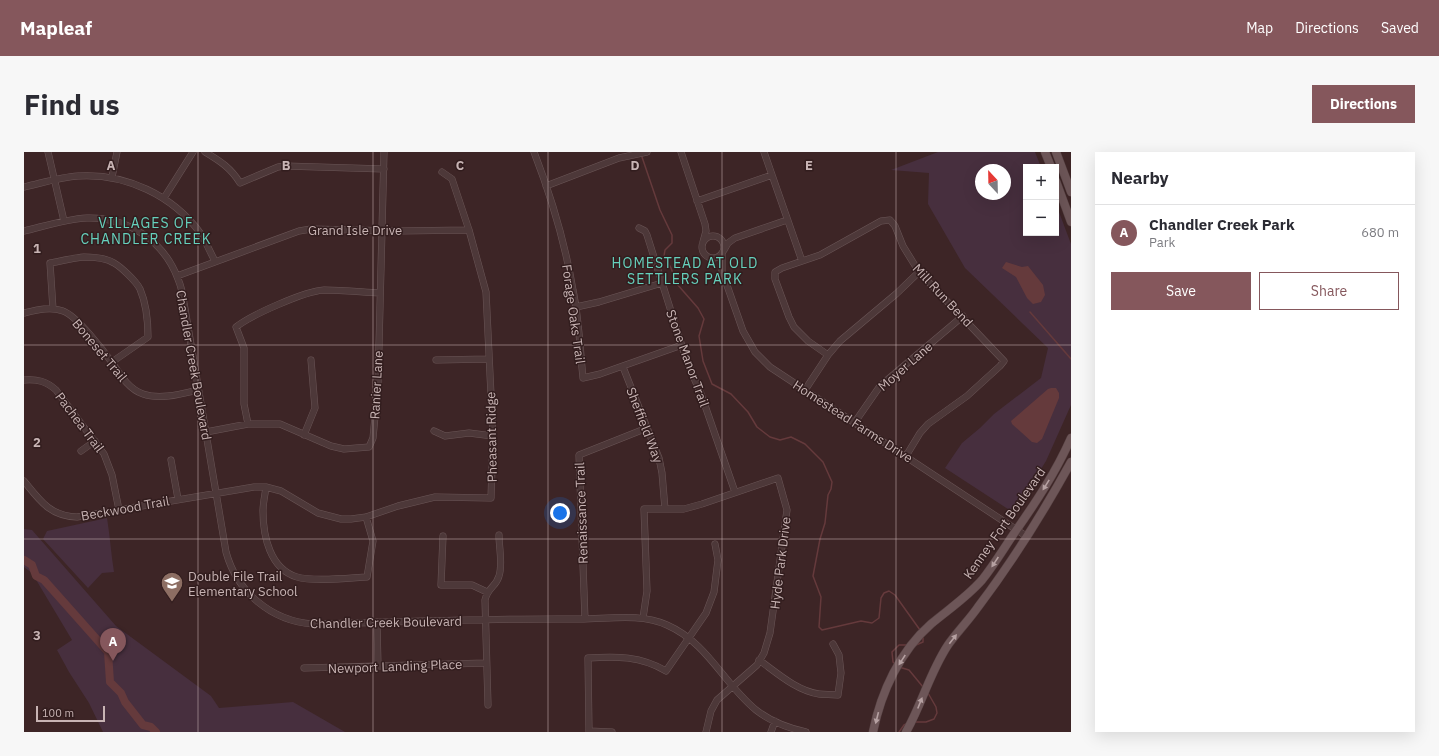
<!DOCTYPE html>
<html lang="en">
<head>
<meta charset="utf-8">
<style>
	:root { --surface:#fff; --page:#f7f7f7; --text:#2b2b33; --muted:#7c7c81; --line:#e1e1e2; --accent:#85575c }
	body { margin:0; font-family:"IBM Plex Sans",sans-serif; background:var(--page); color:var(--text) }
	.controls { position:absolute; right:12px; top:12px; display:grid; overflow:hidden; border-radius:0px; box-shadow:0 4px 16px #0002 }
	.controls button { width:36px; height:36px; display:grid; place-items:center; padding:0; border:0; border-bottom:1px solid var(--line); background:var(--surface); color:var(--text); font:20px sans-serif }
	.compass { position:absolute; left:951px; top:12px; width:36px; height:36px; border-radius:50%; background:var(--surface); box-shadow:0 4px 16px #0002; rotate:338deg }
	.scale { position:absolute; left:12px; bottom:10px; width:69px; box-sizing:border-box; padding-left:4px; border:2px solid #c8b4b4; border-top:0; font-size:11px; line-height:14px; white-space:nowrap; color:#c8b4b4; -webkit-text-stroke:3px #321d1e; paint-order:stroke }
	.you { position:absolute; left:536px; top:361px; width:14px; height:14px; margin:-10px; border:3px solid #fff; border-radius:50%; background:#1a73e8; box-shadow:0 0 0 6px #1a73e833 }
	.badge { display:grid; place-items:center; width:26px; height:26px; border-radius:50%; background:var(--accent); color:#fff; font-size:13px; font-weight:700 }
	.pin { position:absolute; translate:-50% -33px; filter:drop-shadow(0 1px 2px #0008) }
	.pin::after { content:''; position:absolute; top:21px; width:14px; height:12px; background:inherit; clip-path:polygon(0 0,100% 0,50% 100%) }
	.list { margin:0; padding:0; list-style:none }
	h2 { display:flex; justify-content:space-between; align-items:center; height:52px; margin:0; padding:0 16px; font-size:17px }
	h2 small { font-size:13px; font-weight:400; color:var(--muted) }
	.list li { display:grid; grid-template-columns:26px 1fr auto; gap:12px; align-items:center; box-sizing:border-box; height:56px; padding:0 16px; border-top:1px solid var(--line) }
	.list b { display:block; font-size:15px; white-space:nowrap }
	.list p { margin:0; font-size:13px; white-space:nowrap; color:var(--muted) }
	.list em { font-size:13px; font-style:normal; color:var(--muted) }
	.actions { display:flex; gap:8px; padding:12px 16px }
	.actions a { flex:1; padding:9px 0; border:1px solid var(--accent); border-radius:0px; text-align:center; font-size:14px; color:var(--accent) }
	.actions .main { background:var(--accent); color:#fff }
	.map { position:relative; flex:none; width:1047px; height:580px; overflow:hidden; border-radius:0px }
	header { display:flex; align-items:center; gap:24px; box-sizing:border-box; height:56px; padding:0 20px; background:var(--accent); color:#fff }
	header strong { font-size:19px }
	nav { display:flex; gap:22px; margin-inline-start:auto; font-size:14px }
	.intro { display:flex; align-items:center; justify-content:space-between; box-sizing:border-box; height:96px; padding:0 24px }
	h1 { margin:0; font-size:28px }
	.button { padding:10px 18px; border-radius:0px; background:var(--accent); color:#fff; font-size:14px; font-weight:700 }
	main { display:flex; gap:24px; padding:0 24px }
	aside { flex:1; background:var(--surface); border-radius:0px; box-shadow:0 4px 16px #0002 }
	.map>svg:first-child { display:block }
	.green { fill:#472f3e; fill-rule:evenodd }
	.water { fill:#653a3c }
	.lines { fill:none; stroke-linecap:round; stroke-linejoin:round }
	.stream { stroke:#653a3c; stroke-width:1.5 }
	.river { stroke:#653a3c; stroke-width:8 }
	.minor-casing { stroke:#6b5657; stroke-width:7 }
	.major-casing { stroke:#564142; stroke-width:9 }
	.minor { stroke:#4d3839; stroke-width:6 }
	.major { stroke:#6d5658; stroke-width:8 }
	.oneway { fill:#b6a1a2 }
	.grid { fill:none; stroke:#c8b4b4; stroke-width:1; stroke-opacity:0.55 }
	.labels { text-anchor:middle; stroke-width:3; stroke-linejoin:round; paint-order:stroke }
	.street-label { font-size:13px; fill:#c8b4b4; stroke:#321d1e }
	.poi-label { font-size:13px; fill:#c8b4b4; stroke:#321d1e; text-anchor:start }
	.neighbourhood-label { font-size:14px; letter-spacing:1px; fill:#66d1bd; stroke:#321d1e }
	.grid-label { font-size:13px; text-anchor:middle; font-weight:bold; fill:#c8b4b4; stroke:#321d1e; stroke-width:3; stroke-linejoin:round; paint-order:stroke }
</style>
</head>
<body>
<header>
<strong>Mapleaf</strong>
<nav><a>Map</a><a>Directions</a><a>Saved</a></nav>
</header>
<div class="intro"><h1>Find us</h1><a class="button">Directions</a></div>
<main>
<div class="map">
<svg width="1047" height="580" viewBox="0 0 1047 580">
	<rect width="100%" height="100%" fill="#3d2526"/>
	<path class="green" d="M914,0H1011L1017,15H1002V81H1032V52L1047,92V253L1022,309L995,352L987,359L921,316L938,291L956,276L970,262L1017,226L1024,196L941,116L904,52L905,21L867,18ZM957,18H981V42H957Z
		M83,366C86,384 87,402 90,420L78,421L64,436L19,387L23,379Z
		M0,377L8,378L92,474L187,544L195,556L269,550L321,580H79L65,551L45,520L33,498L48,488L8,421L0,415Z"/>
	<path class="water" d="M982,110L998,115L1004,114L1019,133L1021,143L1017,150L1009,152L1003,146L992,125L978,116Z
		M1027,236H1032L1035,241V246L1018,287L1013,291L1008,290L988,272L987,269L1024,237Z"/>
	<g class="lines">
		<path class="stream" d="M618,5L636,58L648,83V91L641,98L640,104L647,116L653,132L674,156L680,167L675,184L679,209L688,232L707,242L724,260L733,275L746,285L756,288L767,285L781,292L799,310L808,330L807,337L804,343L801,371L796,387L789,424L797,445L795,475L798,478L837,469L848,471L855,466L857,446L860,441L865,439L871,443L896,478
			M1006,160L1047,207
			M892,493L899,490V486
			M871,512L869,510L868,500L875,493H882
			M875,515L885,518L899,535
			M892,570H902L910,567L913,561L912,555L904,541
			M875,580L880,573L882,572"/>
		<path class="river" d="M0,408L8,413L12,424L20,428L84,500L86,530L97,541L101,550L119,573L127,575L132,580"/>
		<g class="minor-casing">
			<path id="minor" d="M24,0L40,69
				M181,0C196,9 207,16 216,31L254,15L261,14L360,17
				M510,0C527,44 541,91 549,138C555,167 556,197 559,226L576,222L658,193
				M657,0L681,72L682,79L679,90
				M740,0L778,109
				M88,25L93,0
				M522,34L595,6L623,0
				M0,35C18,31 36,25 54,24C101,21 149,43 177,82C182,90 186,100 191,109
				M140,46L169,0
				M673,49L748,23
				M615,76L621,79L623,83L663,210L677,242L711,340
				M0,79C21,74 42,67 63,66C104,65 140,89 154,127C157,134 159,143 160,151L202,400C213,440 247,469 289,472C378,470 467,466 556,467C585,467 616,461 643,473C684,491 699,531 732,558C746,569 764,576 782,580
				M678 95a11 11 0 1 1 22 0a11 11 0 1 1-22 0Z
				M700,98L704,91L711,86L763,68
				M698,101V119L719,179L731,200L746,215L1002,384
				M153,124L275,79L287,77L374,79L445,78
				M552,155L575,150L638,131
				M29,157L26,111C37,109 49,106 60,105C69,105 82,106 90,111C97,115 112,129 116,137C122,151 124,169 124,185L88,210
				M0,161C12,158 27,154 39,159C53,164 80,199 89,212C97,224 105,237 119,242C136,248 157,242 174,238
				M804,203L784,189L770,175L765,165L751,127V120L758,116L796,103L857,69L866,68L871,74L879,94L895,120L980,209L976,214L943,244L904,272L896,281L882,304
				M412,208L465,207
				M599,215L635,306L638,321L641,357
				M0,228C13,227 22,229 32,238L80,302L88,323L95,358
				M781,238L804,203L816,189L872,142L895,120
				M831,270L856,234L939,164
				M224,272L220,252V196L212,175C227,163 281,139 300,138C318,138 337,140 356,141
				M410,279L421,284L445,281L469,284
				M182,280L224,272H256L307,294L320,297L345,295L349,286L354,232L360,0
				M280,283L291,256L287,208
				M57,299L71,289
				M147,308L154,347
				M0,329C16,349 26,364 53,365L230,335H242L257,339L294,361L317,367H327L342,365L374,354L411,345L467,346L469,284L462,140L445,78L428,27L418,20
				M242,335C241,343 239,351 239,359C239,384 246,417 273,425C290,430 325,426 343,425L349,389L342,365
				M419,384L417,433H448L463,440
				M619,466L623,439L620,357H660L678,352L754,326L763,358L746,481L740,501L733,513L693,548L687,559L682,580
				M561,467L555,303L623,276
				M353,470L354,514
				M735,508C753,521 773,539 795,542C801,543 807,542 814,543L817,521L815,503L809,492
				M280,516L462,511
				M464,553L461,448C464,435 472,435 475,424C479,412 475,396 475,383
				M588,580L565,579L564,506C592,504 617,504 642,519L682,461L690,440L694,408L691,392
				M747,580L751,569"/>
		</g>
		<g class="major-casing">
			<path id="major" d="M1021,0L1027,15
				M1032,0L1047,40
				M1032,29L1047,70
				M849,580C857,540 876,499 907,472C925,457 943,445 958,428C970,413 980,396 991,380C1012,350 1032,320 1047,286
				M882,580C898,552 906,520 924,493C933,480 945,468 954,455C988,410 1020,359 1047,310"/>
		</g>
		<use href="#minor" class="minor"/>
		<use href="#major" class="major"/>
	</g>
	<defs><path id="oneway-solid" d="M-6-.8H1V-3.2L6.5 0L1 3.2V.8H-6Z"/></defs>
	<g class="oneway">
		<use href="#oneway-solid" transform="translate(1022 333) rotate(122)"/>
		<use href="#oneway-solid" transform="translate(971 410) rotate(124)"/>
		<use href="#oneway-solid" transform="translate(929 487) rotate(-52)"/>
		<use href="#oneway-solid" transform="translate(878 508) rotate(123)"/>
		<use href="#oneway-solid" transform="translate(896 551) rotate(-68)"/>
		<use href="#oneway-solid" transform="translate(853 566) rotate(104)"/>
	</g>
	<path class="grid" d="M174,0V580M349,0V580M524,0V580M698,0V580M872,0V580M0,193H1047M0,387H1047"/>
	<defs>
		<g id="school-pin" transform="scale(1.15)"><path d="M0 17L-7.5 6A9.5 9.5 0 1 1 7.5 6Z" fill="#8d6e63" stroke="#321d1e"/><path d="M0-5L7-2L0 1L-7-2ZM-4 1L0 2.5L4 1V4Q0 6-4 4Z" fill="#fff"/></g>
	</defs>
	<g fill-rule="evenodd">
		<use href="#school-pin" x="148" y="431"/>
	</g>
	<g class="labels">
		<g class="street-label">
			<text x="331" y="83">Grand Isle Drive</text>
			<text transform="translate(919 143) rotate(47)" y="5">Mill Run Bend</text>
			<text transform="translate(550 162) rotate(82)" y="5">Forage Oaks Trail</text>
			<text transform="translate(76 198) rotate(50)" y="5">Boneset Trail</text>
			<text transform="translate(664 206) rotate(70)" y="5">Stone Manor Trail</text>
			<text transform="translate(170 213) rotate(80)" y="5">Chandler Creek Boulevard</text>
			<text transform="translate(881 214) rotate(-41)" y="5">Moyer Lane</text>
			<text transform="translate(352 233) rotate(-87)" y="5">Ranier Lane</text>
			<text transform="translate(829 269) rotate(33)" y="5">Homestead Farms Drive</text>
			<text transform="translate(56 270) rotate(53)" y="5">Pachea Trail</text>
			<text transform="translate(621 273) rotate(69)" y="5">Sheffield Way</text>
			<text transform="translate(467 285) rotate(-91)" y="5">Pheasant Ridge</text>
			<text transform="translate(101 356) rotate(-10)" y="5">Beckwood Trail</text>
			<text transform="translate(557 361) rotate(-92)" y="5">Renaissance Trail</text>
			<text transform="translate(980 371) rotate(-55)" y="5">Kenney Fort Boulevard</text>
			<text transform="translate(756 411) rotate(-83)" y="5">Hyde Park Drive</text>
			<text transform="translate(362 470) rotate(-1)" y="5">Chandler Creek Boulevard</text>
			<text transform="translate(371 514) rotate(-2)" y="5">Newport Landing Place</text>
		</g>
		<g class="poi-label">
			<text x="164" y="429">Double File Trail<tspan x="164" dy="15">Elementary School</tspan></text>
		</g>
		<g class="neighbourhood-label">
			<text x="122" y="76">VILLAGES OF<tspan x="122" dy="16">CHANDLER CREEK</tspan></text>
			<text x="661" y="116">HOMESTEAD AT OLD<tspan x="661" dy="16">SETTLERS PARK</tspan></text>
		</g>
	</g>
	<g class="grid-label">
		<text x="87" y="18">A</text>
		<text x="262" y="18">B</text>
		<text x="436" y="18">C</text>
		<text x="611" y="18">D</text>
		<text x="785" y="18">E</text>
		<text x="13" y="101">1</text>
		<text x="13" y="295">2</text>
		<text x="13" y="488">3</text>
	</g>
</svg>
<div class="controls">
<button>+</button>
<button>−</button>
</div>
<svg class="compass" viewBox="-18 -18 36 36"><path d="M0-13l5 13h-10z" fill="#e53935"/><path d="M0 13l5-13h-10z" fill="#7c7c81"/></svg>
<div class="scale">100 m</div>
<div class="you"></div>
<div class="pin badge" style="left:89px;top:509px">A</div>
</div>
<aside>
<h2>Nearby<small></small></h2>
<ul class="list">
<li><span class="badge">A</span><div><b>Chandler Creek Park</b><p>Park</p></div><em>680 m</em></li>
</ul>
<div class="actions"><a class="main">Save</a><a>Share</a></div>
</aside>
</main>
</body>
</html>
